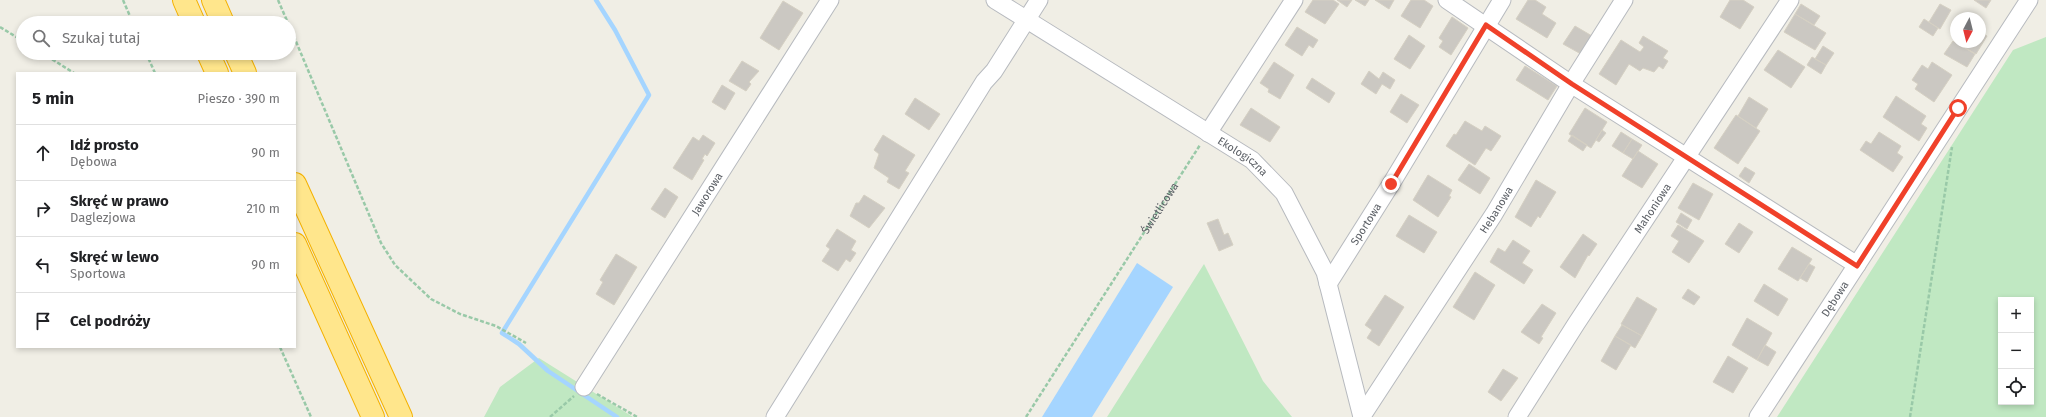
<!DOCTYPE html>
<html lang="pl">
<head>
<meta charset="utf-8">
<style>
	:root { --surface:#fff; --page:#f6f6f6; --text:#202124; --muted:#757577; --line:#e0e0e0 }
	body { margin:0; font-family:"Fira Sans",sans-serif; background:var(--page); color:var(--text) }
	.controls { position:absolute; right:12px; bottom:12px; display:grid; overflow:hidden; border-radius:0px; box-shadow:0 2px 6px #0003 }
	.controls button { width:36px; height:36px; display:grid; place-items:center; padding:0; border:0; border-bottom:1px solid var(--line); background:var(--surface); color:var(--text); font:20px sans-serif }
	.compass { position:absolute; left:1950px; top:12px; width:36px; height:36px; border-radius:50%; background:var(--surface); box-shadow:0 2px 6px #0003; rotate:187deg }
	.stop { position:absolute; width:12px; height:12px; margin:-9px; border:3px solid #f0412a; border-radius:50%; background:#fff }
	.stop.end { background:#f0412a; border-color:#fff; box-shadow:0 1px 4px #0008 }
	.list { margin:0; padding:0; list-style:none }
	h2 { display:flex; justify-content:space-between; align-items:center; height:52px; margin:0; padding:0 16px; font-size:17px }
	h2 small { font-size:13px; font-weight:400; color:var(--muted) }
	.list li { display:grid; grid-template-columns:26px 1fr auto; gap:12px; align-items:center; box-sizing:border-box; height:56px; padding:0 16px; border-top:1px solid var(--line) }
	.list b { display:block; font-size:15px; white-space:nowrap }
	.list p { margin:0; font-size:13px; white-space:nowrap; color:var(--muted) }
	.list em { font-size:13px; font-style:normal; color:var(--muted) }
	.icon { flex:none; width:22px; height:22px; fill:none; stroke:currentColor; stroke-width:2; stroke-linecap:round; stroke-linejoin:round }
	.map { position:relative; flex:none; width:2046px; height:417px; overflow:hidden }
	.search { position:absolute; background:var(--surface); box-shadow:0 2px 6px #0003; left:16px; top:16px; width:280px; height:44px; display:flex; align-items:center; gap:10px; box-sizing:border-box; padding:0 14px; border-radius:22px; color:var(--muted); font-size:15px }
	.panel { position:absolute; background:var(--surface); box-shadow:0 2px 6px #0003; left:16px; top:72px; width:280px; height:276px; border-radius:0px }
	.map>svg:first-child { display:block }
	.green { fill:#c0e8c2; fill-rule:evenodd }
	.water { fill:#a5d5ff }
	.lines { fill:none; stroke-linecap:round; stroke-linejoin:round }
	.stream { stroke:#a5d5ff; stroke-width:4.5 }
	.building { fill:#cbc8c2; stroke:#d5d0c3 }
	.minor-casing { stroke:#b7babf; stroke-width:19 }
	.motorway-casing { stroke:#f4b100; stroke-width:24 }
	.path { stroke:#99c9a8; stroke-width:2.5; stroke-dasharray:4 2; stroke-linecap:butt }
	.minor { stroke:#fff; stroke-width:17 }
	.motorway { stroke:#ffe68c; stroke-width:22 }
	.route { stroke:#f0412a; stroke-width:5 }
	.labels { text-anchor:middle; stroke-width:3; stroke-linejoin:round; paint-order:stroke }
	.street-label { font-size:11px; fill:#5c6066; stroke:#fff }
</style>
</head>
<body>
<div class="map">
<svg width="2046" height="417" viewBox="0 0 2046 417">
	<rect width="100%" height="100%" fill="#f0eee5"/>
	<path class="green" d="M2046,37V417H1777L2013,50ZM2001,300H2031V402H2001Z
		M1204,264L1263,381L1292,417H1107Z
		M539,358L633,417H484L500,387Z"/>
	<path class="water" d="M1137,263L1173,287L1092,417H1042Z"/>
	<g class="lines">
		<path class="stream" d="M596,0L615,30L649,95L502,333L519,344L548,371L617,417"/>
	</g>
	<path class="building" d="M1313,0H1333L1339,4L1325,24L1305,12Z
		M1337,0H1352L1347,7Z
		M1355,0H1369L1365,6Z
		M1375,0H1394L1389,9Z
		M1411,0H1424L1433,6L1420,28L1401,16Z
		M1528,0H1535L1546,7L1542,14L1556,23L1547,38L1516,19Z
		M1730,0H1743L1754,7L1740,29L1720,17Z
		M1974,0H1991L1986,8Z
		M783,1L803,13L779,50L760,38Z
		M1801,4L1820,16L1814,25L1795,14Z
		M1940,4L1951,10L1940,29L1929,22Z
		M1795,14L1826,33L1815,50L1784,32Z
		M1452,17L1468,28L1451,55L1439,47L1443,41L1439,38Z
		M1924,19L1938,28L1933,36L1919,27Z
		M1575,26L1592,36L1581,54L1563,44Z
		M1297,27L1318,40L1313,48L1309,45L1302,56L1285,45Z
		M1980,32L1987,36L1976,54L1957,43L1980,42Z
		M1409,35L1425,46L1410,69L1394,59Z
		M1643,36L1668,51L1663,58L1668,61L1663,69L1659,66L1654,72L1643,68L1640,71L1629,64L1616,85L1599,74L1621,40L1640,52L1644,47L1639,43Z
		M1953,41L1975,54L1967,67L1944,54Z
		M1823,46L1834,53L1826,65L1815,59Z
		M1778,50L1805,67L1791,88L1764,70Z
		M1812,57L1826,65L1821,74L1807,65Z
		M742,61L759,71L749,82L751,84L746,91L729,81Z
		M1274,62L1294,75L1280,99L1268,92L1269,89L1260,83Z
		M1932,62L1952,75L1934,102L1915,89L1918,84L1912,80L1922,65L1928,69Z
		M1525,66L1557,86L1548,100L1516,80Z
		M1369,71L1379,79L1383,72L1395,80L1390,89L1382,84L1376,94L1361,84Z
		M1312,78L1335,93L1329,103L1306,88Z
		M722,85L735,93L725,110L712,102Z
		M1401,94L1419,105L1407,123L1390,112Z
		M1896,96L1926,116L1921,124L1927,128L1919,141L1883,117Z
		M1749,97L1768,109L1756,128L1738,116Z
		M915,98L940,114L929,130L905,114Z
		M1251,108L1280,127L1270,142L1240,125Z
		M1585,108L1607,122L1591,148L1569,134Z
		M1736,115L1760,131L1738,164L1714,148Z
		M1465,121L1482,131L1485,126L1501,136L1491,151L1486,148L1475,165L1446,146L1454,134L1456,135Z
		M1602,130L1606,133L1599,142L1596,140Z
		M1621,132L1632,139L1623,153L1612,146Z
		M1879,132L1901,146L1897,153L1903,157L1893,172L1860,150L1866,141L1871,144Z
		M703,135L715,143L707,156L705,154L702,159L704,160L692,180L673,168L693,137L699,141Z
		M883,135L915,155L905,171L909,173L899,189L887,182L889,178L874,168L879,154L874,150Z
		M1572,135L1587,145L1583,151L1568,141Z
		M1632,139L1642,145L1633,159L1623,153Z
		M1638,151L1658,164L1642,188L1622,176Z
		M1469,164L1490,178L1480,194L1458,180Z
		M1745,167L1755,173L1749,183L1739,176Z
		M1428,175L1452,190L1449,196L1451,197L1438,217L1413,200Z
		M1536,180L1556,192L1540,218L1538,216L1531,227L1515,217Z
		M1693,183L1713,194L1699,220L1678,208Z
		M665,188L678,197L665,218L651,209Z
		M864,195L885,208L869,228L850,216L856,203H859Z
		M1681,213L1692,220L1687,229L1676,222Z
		M1409,215L1437,232L1424,253L1396,236Z
		M1218,219L1224,235L1228,233L1233,245L1219,251L1207,223Z
		M1739,223L1753,232L1739,253L1725,244Z
		M1678,225L1704,241L1689,263L1672,252L1679,241L1671,236Z
		M837,229L856,241L851,250L856,253L850,262L846,259L838,271L822,261L830,249L826,246Z
		M1583,234L1597,244L1589,256L1588,255L1575,278L1560,267Z
		M1513,240L1530,251L1522,263L1533,270L1524,284L1490,262L1498,248L1505,252Z
		M1792,247L1812,259L1798,281L1778,269Z
		M616,254L637,267L614,305L596,294L603,282L600,280Z
		M1809,264L1815,267L1807,282L1800,278Z
		M1475,272L1495,285L1474,320L1453,307Z
		M1764,284L1788,299L1778,316L1754,301Z
		M1688,289L1700,297L1694,305L1682,298Z
		M1385,295L1404,307L1379,346L1367,338L1372,330L1365,325Z
		M1637,297L1657,309L1642,336L1621,324Z
		M1542,304L1556,313L1541,337L1543,338L1539,344L1521,332Z
		M1747,318L1772,333L1757,360L1732,345Z
		M1622,325L1642,336L1635,348L1615,336Z
		M1615,336L1631,345L1616,370L1601,361Z
		M1765,345L1776,352L1768,366L1757,360Z
		M1728,356L1748,368L1733,393L1713,382Z
		M1503,369L1518,378L1501,401L1488,392Z"/>
	<g class="lines">
		<g class="minor-casing">
			<g id="minor">
				<path id="s2" d="M995,0L1252,160L1284,193L1325,272L1362,417"/>
				<path d="M1447,0L1571,84L1857,265"/>
				<path d="M1208,133L1294,0"/>
				<path id="s3" d="M1328,284L1391,184L1502,0"/>
				<path id="s4" d="M584,387L830,0"/>
				<path id="s5" d="M1362,416L1494,214L1571,84L1624,0"/>
				<path d="M775,417L984,82L994,71L1039,0"/>
				<path id="s6" d="M1517,417L1576,324L1790,0"/>
				<path id="s7" d="M1758,417L2029,0"/>
			</g>
		</g>
		<g class="motorway-casing">
			<path id="motorway" d="M184,0L194,23
				M213,0L223,23
				M208,53L217,73
				M236,53L245,73
				M295,184L401,417
				M295,244L373,417"/>
		</g>
		<g class="path">
			<path d="M123,0L133,23"/>
			<path d="M278,0L288,23"/>
			<path d="M289,25L381,243L395,265L431,299L460,314L496,326L526,343"/>
			<path d="M0,27L23,41"/>
			<path d="M42,53L74,73"/>
			<path d="M146,53L155,73"/>
			<path d="M280,347L311,417"/>
			<path d="M597,394L637,417"/>
			<path d="M550,417L574,396"/>
			<path id="s1" d="M1026,417L1200,145"/>
			<path d="M1910,417L1952,147"/>
		</g>
		<use href="#minor" class="minor"/>
		<use href="#motorway" class="motorway"/>
	</g>
	<g class="lines">
		<path class="route" d="M1391,184L1486,25L1572,84L1857,266L1958,108"/>
	</g>
	<g class="labels">
		<g class="street-label">
			<text dy="4" stroke="none"><textPath href="#s2" startOffset="293">Ekologiczna</textPath></text>
			<text dy="4" stroke="none"><textPath href="#s4" startOffset="229">Jaworowa</textPath></text>
			<text dy="4" stroke="none"><textPath href="#s1" startOffset="248">Świetlicowa</textPath></text>
			<text dy="4" stroke="none"><textPath href="#s6" startOffset="249">Mahoniowa</textPath></text>
			<text dy="4" stroke="none"><textPath href="#s5" startOffset="246">Hebanowa</textPath></text>
			<text dy="4" stroke="none"><textPath href="#s3" startOffset="71">Sportowa</textPath></text>
			<text dy="4" stroke="none"><textPath href="#s7" startOffset="141">Dębowa</textPath></text>
		</g>
	</g>
</svg>
<div class="controls">
<button>+</button>
<button>−</button>
<button><svg class="icon" aria-label="locate" viewBox="0 0 24 24"><circle cx="12" cy="12" r="6"/><path d="M12 2v4M12 18v4M2 12h4M18 12h4"/></svg></button>
</div>
<svg class="compass" viewBox="-18 -18 36 36"><path d="M0-13l5 13h-10z" fill="#e53935"/><path d="M0 13l5-13h-10z" fill="#757577"/></svg>
<div class="stop" style="left:1958px;top:108px"></div>
<div class="stop end" style="left:1391px;top:184px"></div>
<div class="search"><svg class="icon" aria-label="search" viewBox="0 0 24 24"><circle cx="10" cy="10" r="6"/><path d="M15 15l6 6"/></svg>Szukaj tutaj</div>
<section class="panel">
<h2>5 min<small>Pieszo · 390 m</small></h2>
<ul class="list">
<li><svg class="icon" aria-label="ahead" viewBox="0 0 24 24"><path d="M12 20V5M6 11l6-6 6 6"/></svg><div><b>Idź prosto</b><p>Dębowa</p></div><em>90 m</em></li>
<li><svg class="icon" aria-label="right" viewBox="0 0 24 24"><path d="M7 20v-9h11M14 6l5 5-5 5"/></svg><div><b>Skręć w prawo</b><p>Daglezjowa</p></div><em>210 m</em></li>
<li><svg class="icon" aria-label="left" viewBox="0 0 24 24"><path d="M17 20v-9H6M10 6l-5 5 5 5"/></svg><div><b>Skręć w lewo</b><p>Sportowa</p></div><em>90 m</em></li>
<li><svg class="icon" aria-label="arrive" viewBox="0 0 24 24"><path d="M6 21V4h12l-3 4 3 4H6"/></svg><div><b>Cel podróży</b></div></li>
</ul>
</section>
</div>
</body>
</html>
